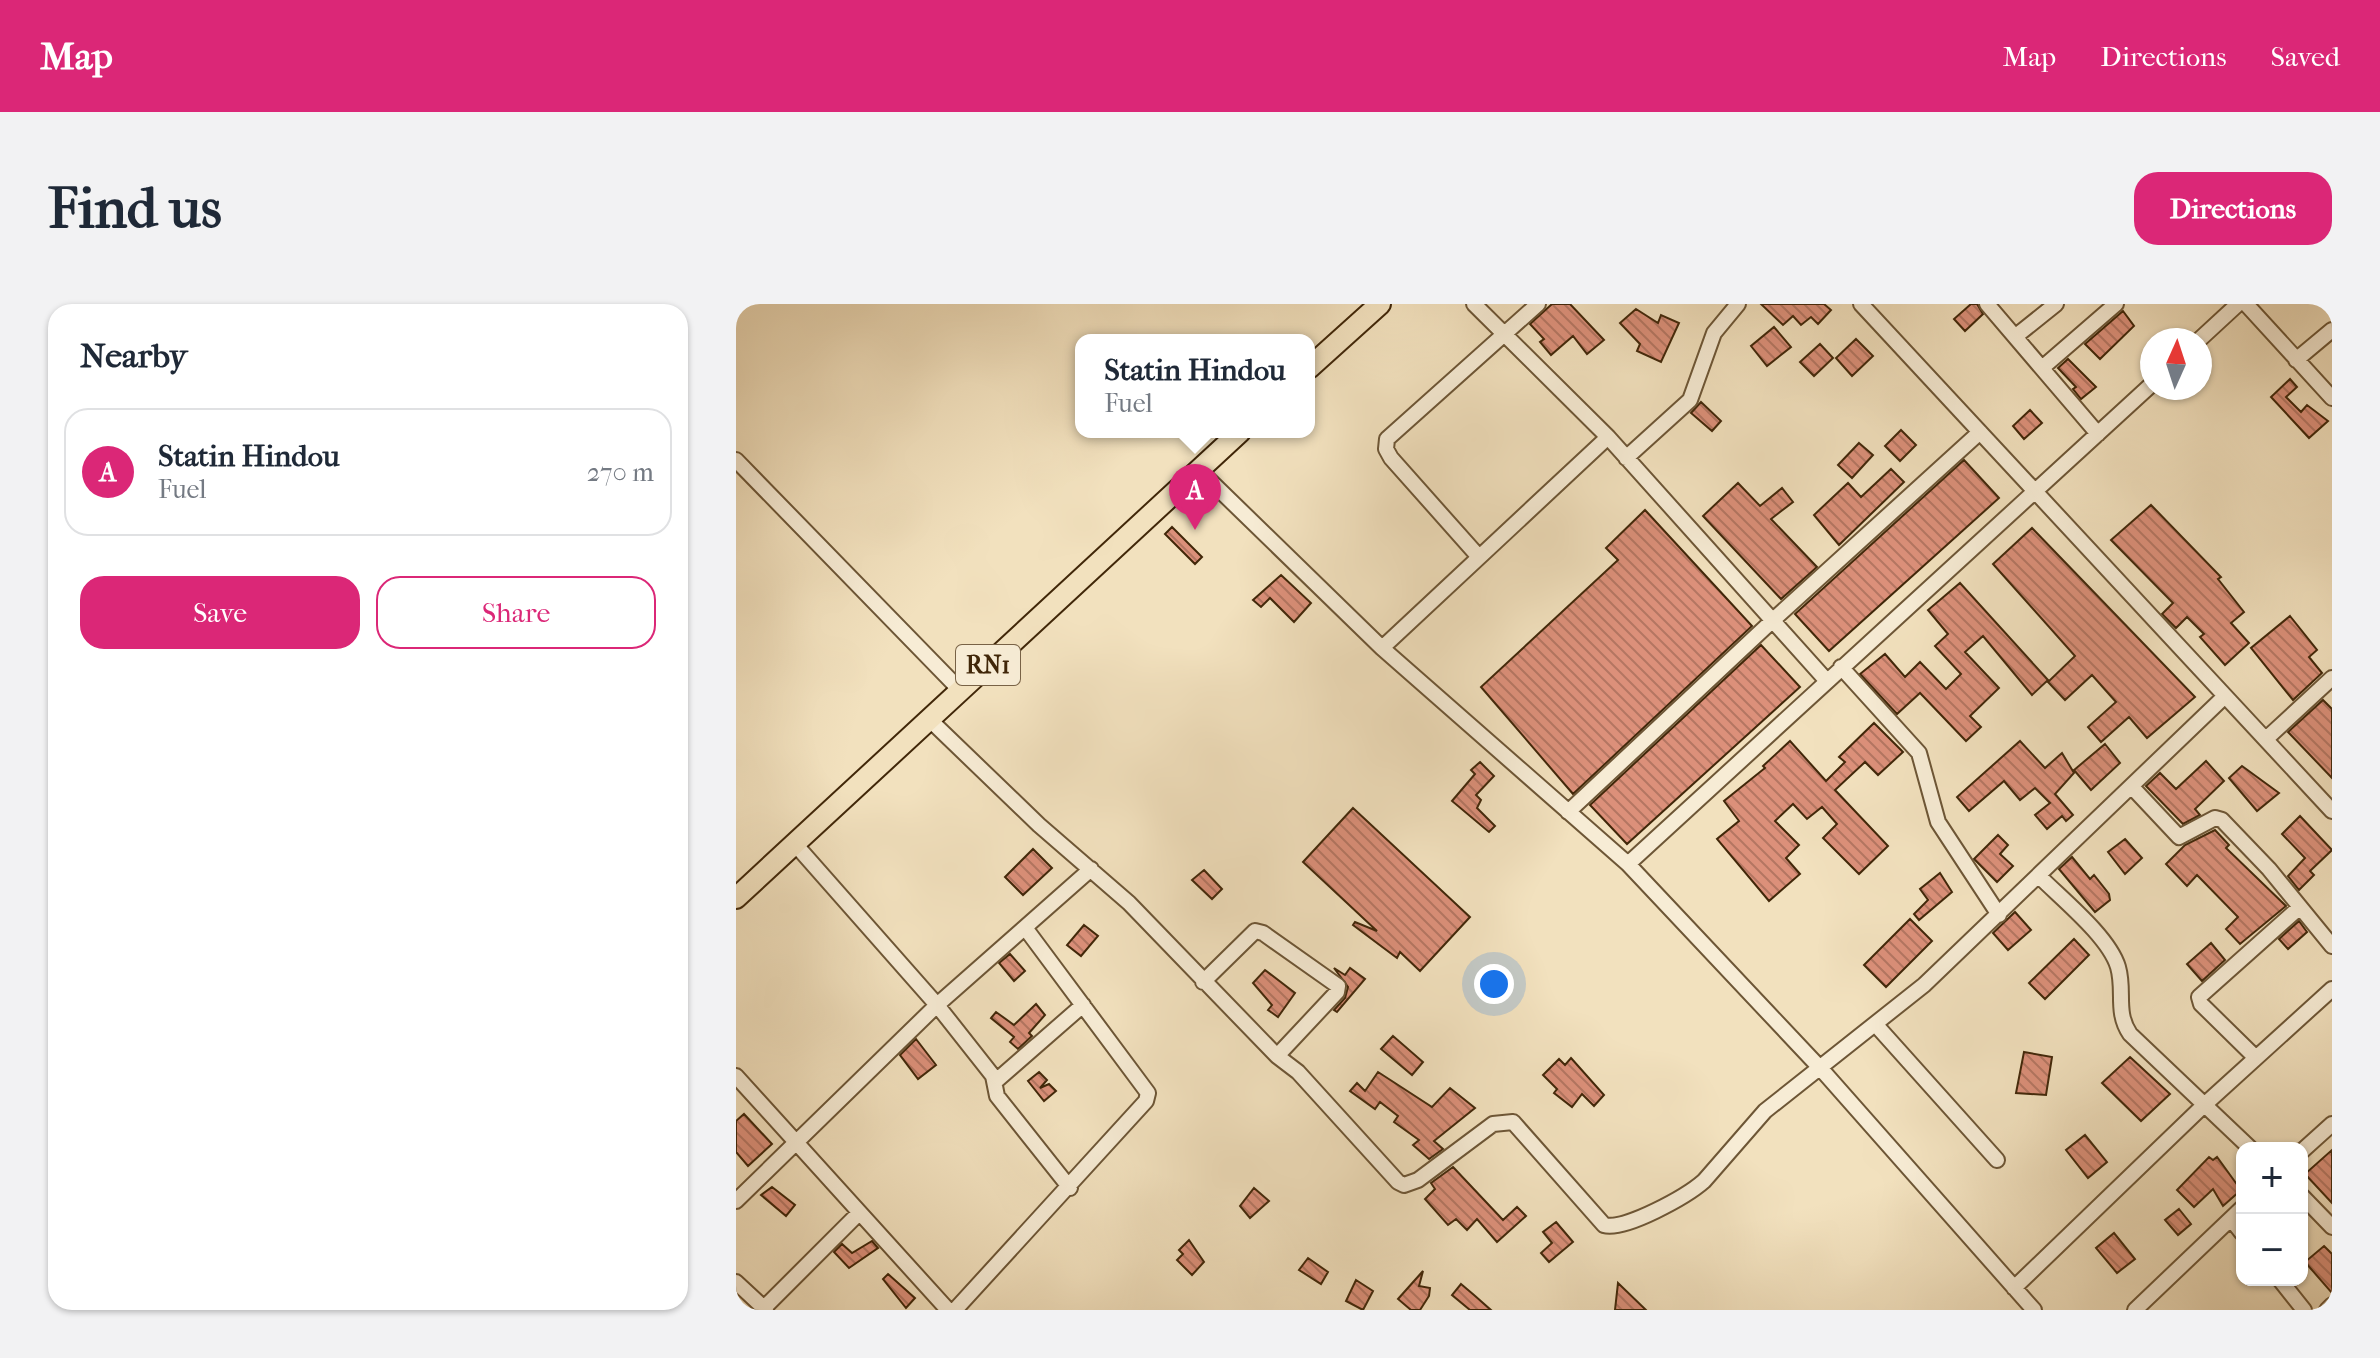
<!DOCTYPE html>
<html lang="en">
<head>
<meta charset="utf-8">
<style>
	:root { --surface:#fff; --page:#f2f2f3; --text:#1f2937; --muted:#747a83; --line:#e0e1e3; --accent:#db2777 }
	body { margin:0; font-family:"IM FELL French Canon",serif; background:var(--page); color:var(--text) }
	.controls { position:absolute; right:24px; bottom:24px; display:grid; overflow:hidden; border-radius:16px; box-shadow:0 2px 6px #0004 }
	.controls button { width:72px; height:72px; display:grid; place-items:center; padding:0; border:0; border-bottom:2px solid var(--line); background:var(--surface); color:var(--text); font:40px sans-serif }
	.compass { position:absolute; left:1404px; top:24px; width:72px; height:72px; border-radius:50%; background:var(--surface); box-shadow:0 2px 6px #0004; rotate:3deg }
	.you { position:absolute; left:758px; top:680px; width:28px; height:28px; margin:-20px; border:6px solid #fff; border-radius:50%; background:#1a73e8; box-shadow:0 0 0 12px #1a73e833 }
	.badge { display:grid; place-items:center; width:52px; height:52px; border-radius:50%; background:var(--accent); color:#fff; font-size:26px; font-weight:700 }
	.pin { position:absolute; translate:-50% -66px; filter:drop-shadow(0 2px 4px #0008) }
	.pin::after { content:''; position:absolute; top:42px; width:28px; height:24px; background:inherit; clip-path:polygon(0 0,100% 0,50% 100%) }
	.popup { position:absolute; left:339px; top:30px; width:240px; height:104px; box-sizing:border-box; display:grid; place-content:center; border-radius:16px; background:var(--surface); filter:drop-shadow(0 2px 6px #0005); font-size:26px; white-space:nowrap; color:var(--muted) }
	.popup b { font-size:30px; color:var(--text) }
	.popup::after { content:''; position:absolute; left:50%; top:100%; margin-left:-16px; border:16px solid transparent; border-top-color:var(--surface) }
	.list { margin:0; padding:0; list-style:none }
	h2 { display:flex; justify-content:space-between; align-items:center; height:104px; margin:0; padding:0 32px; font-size:34px }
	h2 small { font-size:26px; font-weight:400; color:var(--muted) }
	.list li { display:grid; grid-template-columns:52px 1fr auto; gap:24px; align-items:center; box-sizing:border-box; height:128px; margin:0 16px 16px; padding:0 16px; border:2px solid var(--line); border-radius:24px }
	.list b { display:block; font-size:30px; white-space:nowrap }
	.list p { margin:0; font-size:26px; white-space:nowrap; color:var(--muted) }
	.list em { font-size:26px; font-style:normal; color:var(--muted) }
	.actions { display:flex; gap:16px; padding:24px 32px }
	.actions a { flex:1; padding:18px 0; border:2px solid var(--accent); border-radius:24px; text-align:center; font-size:28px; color:var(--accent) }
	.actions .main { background:var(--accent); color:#fff }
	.map { position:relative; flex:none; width:1596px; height:1006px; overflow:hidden; border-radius:24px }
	header { display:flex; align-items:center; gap:48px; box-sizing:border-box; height:112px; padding:0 40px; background:var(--accent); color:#fff }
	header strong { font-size:38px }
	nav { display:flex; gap:44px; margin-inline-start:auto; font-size:28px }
	.intro { display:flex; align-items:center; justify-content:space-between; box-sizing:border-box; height:192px; padding:0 48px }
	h1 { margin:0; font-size:56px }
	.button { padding:20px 36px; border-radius:24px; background:var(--accent); color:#fff; font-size:28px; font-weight:700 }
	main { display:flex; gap:48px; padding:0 48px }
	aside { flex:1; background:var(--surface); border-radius:24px; box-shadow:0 2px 6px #0004 }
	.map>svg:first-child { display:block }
	.building { fill:url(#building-back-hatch); stroke:#412709; stroke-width:2 }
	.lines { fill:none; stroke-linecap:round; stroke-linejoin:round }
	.minor-casing { stroke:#6d5636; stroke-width:18 }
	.highway-casing { stroke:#412709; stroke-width:24 }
	.minor { stroke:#f7ecd5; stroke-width:14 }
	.highway { stroke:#f2e1be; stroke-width:20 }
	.labels { text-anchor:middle; stroke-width:6; stroke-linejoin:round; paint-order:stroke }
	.shield { fill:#f7ecd5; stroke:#786246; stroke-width:2 }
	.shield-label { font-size:24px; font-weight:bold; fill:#412709 }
</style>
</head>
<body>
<header>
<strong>Map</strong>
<nav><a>Map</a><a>Directions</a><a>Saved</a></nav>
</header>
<div class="intro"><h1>Find us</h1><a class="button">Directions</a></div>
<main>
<aside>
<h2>Nearby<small></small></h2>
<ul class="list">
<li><span class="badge">A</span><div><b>Statin Hindou</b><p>Fuel</p></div><em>270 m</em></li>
</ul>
<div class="actions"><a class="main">Save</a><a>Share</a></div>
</aside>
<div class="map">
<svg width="1596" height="1006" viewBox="0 0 1596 1006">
	<defs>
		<pattern id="building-back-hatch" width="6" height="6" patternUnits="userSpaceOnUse" patternTransform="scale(2)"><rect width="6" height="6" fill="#dc907a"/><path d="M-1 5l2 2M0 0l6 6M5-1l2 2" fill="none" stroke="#b47662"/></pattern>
	</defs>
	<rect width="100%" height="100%" fill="#f2e1be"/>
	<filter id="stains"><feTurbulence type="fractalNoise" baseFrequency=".0025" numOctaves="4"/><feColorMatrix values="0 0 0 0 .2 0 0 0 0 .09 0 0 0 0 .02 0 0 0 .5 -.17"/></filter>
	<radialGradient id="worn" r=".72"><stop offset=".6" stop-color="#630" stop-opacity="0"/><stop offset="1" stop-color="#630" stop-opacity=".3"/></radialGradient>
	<path class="building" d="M816,0H834L868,36L851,50L837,32L815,51L804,38L808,35L794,20Z
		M1025,0H1088L1095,6L1082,20L1075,13L1065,21L1057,12L1047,21Z
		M1235,0H1241L1247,10L1229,27L1218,15Z
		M900,5L922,19L925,11L943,19L925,58L901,47L904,40L884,19Z
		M1387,7L1398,22L1364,55L1349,40Z
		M1038,23L1055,43L1031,62L1015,42Z
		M1120,35L1137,52L1116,72L1100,54Z
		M1084,40L1097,54L1078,72L1064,58Z
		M1332,55L1360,83L1345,95L1337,85L1340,83L1322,64Z
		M1554,75L1561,83L1550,93L1565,108L1571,101L1592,117L1573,134L1535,93Z
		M965,98L985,117L976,127L955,109Z
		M1294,106L1306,119L1288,135L1277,122Z
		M1165,126L1180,141L1164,157L1149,142Z
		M1123,139L1137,151L1116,174L1102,161Z
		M1228,156L1263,194L1093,347L1059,310Z
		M1155,165L1168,178L1103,241L1078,211L1112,179L1125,193Z
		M1002,179L1024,202L1046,184L1057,198L1035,215L1081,263L1045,295L967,212Z
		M1415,201L1485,273L1482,275L1508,308L1495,319L1513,339L1489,361L1464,333L1468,330L1451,313L1440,324L1426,310L1437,299L1375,236Z
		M909,206L1016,322L837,490L745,383L882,256L870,244Z
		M436,223L466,253L459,260L429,230Z
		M1296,224L1459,393L1411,434L1393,413L1365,438L1352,423L1380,398L1356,371L1329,396L1312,378L1339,352L1257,260Z
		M545,271L575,299L558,318L534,294L525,303L517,296Z
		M1224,279L1312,376L1296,391L1247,332L1229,348L1263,384L1234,412L1245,423L1230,437L1184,389L1161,410L1124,370L1149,350L1169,373L1184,358L1210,385L1225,370L1199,342L1212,330L1192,306Z
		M1554,312L1581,346L1573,353L1586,369L1557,396L1515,344Z
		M1025,341L1064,383L891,540L854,501Z
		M1587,396L1596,405V474L1552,428Z
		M1138,419L1167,448L1142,471L1129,458L1099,486L1152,542L1123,570L1087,534L1101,520L1086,503L1071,515L1057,500L1039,517L1063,541L1050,554L1064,570L1033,597L981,535L1003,517L988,497L1029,464L1027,462L1054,437L1090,477L1109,458L1103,453Z
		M1284,437L1309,464L1326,449L1338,469L1319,490L1337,511L1330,517L1326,512L1311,525L1299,511L1314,499L1299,484L1284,496L1268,477L1233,507L1221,493Z
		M1369,440L1384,459L1355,486L1338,466Z
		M1470,457L1488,477L1459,505L1464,511L1447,520L1410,482L1424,469L1440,485Z
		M744,458L758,472L740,491L745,496L741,504L759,522L753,528L716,497L739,470L735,466Z
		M1506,462L1543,489L1521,507L1493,474Z
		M617,504L734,613L684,667L664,648L661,654L617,621L619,618L641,627L567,558Z
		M1564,512L1596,546L1574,567L1578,571L1563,586L1552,572L1569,554L1546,530Z
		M1479,526L1493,541L1490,544L1550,602L1504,640L1490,625L1502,613L1461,571L1451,582L1430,560L1449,541Z
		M1262,531L1272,541L1264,550L1277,562L1261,578L1238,555Z
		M1389,535L1406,554L1389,570L1372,548Z
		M297,545L316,564L287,591L269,573Z
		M1336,553L1354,575L1358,571L1373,590L1374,596L1359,608L1323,565Z
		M468,566L486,585L476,595L456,576Z
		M1204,569L1216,588L1183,616L1178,610L1192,596L1184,585Z
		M1279,608L1295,626L1272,646L1257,629Z
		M1174,615L1196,637L1150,683L1128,661Z
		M1563,617L1571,628L1552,645L1543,635Z
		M348,621L362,632L345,652L331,641Z
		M1338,635L1353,651L1309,695L1293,679Z
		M1475,639L1489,656L1466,677L1451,660Z
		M274,650L289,667L278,677L263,659Z
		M598,664L609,671L614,664L629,675L601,708L598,706L609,694L612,683Z
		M529,666L559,689L542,713L532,706L536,701L517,679Z
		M300,700L309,711L293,729L296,732L282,745L274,738L278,733L255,714L260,708L278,721Z
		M657,732L687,758L676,771L645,745Z
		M180,735L200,761L182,775L164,751Z
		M1288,748L1316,753L1310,791L1280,789Z
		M1394,753L1434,790L1405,817L1366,779Z
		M835,754L868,791L858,802L846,790L836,803L818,789L821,785L807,771L823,755L829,761Z
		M303,768L311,776L304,784L313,780L320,787L308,797L292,777Z
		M642,768L696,803L714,784L739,804L698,837L707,845L693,855L677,841L683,836L658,818L662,812L644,798L639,805L614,787L621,779L629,787Z
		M8,810L36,840L12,862L0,848V817Z
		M1349,831L1371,858L1352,874L1330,846Z
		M1596,846V899L1569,870Z
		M1473,853L1477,856L1481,853L1505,886L1487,902L1477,885L1458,903L1441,886Z
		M717,863L767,916L781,903L790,912L761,938L741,915L731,926L720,915L712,921L689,895L699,885L695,879Z
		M36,883L59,901L50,912L25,891Z
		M518,884L533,897L514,914L504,902Z
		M1443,905L1455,920L1442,931L1429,916Z
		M820,918L837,938L813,958L805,949L816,939L807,928Z
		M1378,929L1399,955L1381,969L1360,944Z
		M453,936L468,958L456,971L441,956L447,950L443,946Z
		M136,937L142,944L113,964L98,948L106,940L116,949Z
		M1588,942L1596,950V989L1569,958Z
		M572,954L592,968L585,980L563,966Z
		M687,967L683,982L694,984L693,992L684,1006H675L662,995Z
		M152,970L179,994L170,1004L147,975Z
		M620,976L637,987L627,1006L610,997Z
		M882,979L910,1006H879Z
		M725,980L738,991L755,1006H734L716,991Z"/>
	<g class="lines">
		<g class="minor-casing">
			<path id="minor" d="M738,0L872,133L1090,376
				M1125,0L1596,507
				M1251,0L1362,130
				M1510,0L1596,94
				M1280,32L1320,0
				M1463,36L1502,0
				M1560,56L1596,26
				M1306,64L1380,0
				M890,154L954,96L978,29L1002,0
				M0,156L225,387
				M464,167L646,344L892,560L1086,766L1298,1006
				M743,253L655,154L650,145L651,135L802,0
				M646,344L872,133
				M1105,363L1183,449L1202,518L1263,611
				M193,415L303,521L393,599L541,752L562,768L662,878L668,881L682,876L757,820L777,818L868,921C889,927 951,892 968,877L1029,807L1188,681L1489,392
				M1530,435L1596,374
				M1396,483L1443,533L1479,514L1486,516L1533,565L1596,642
				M832,508L1036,317L1244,128
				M59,540L201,701L257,772L261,792L334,884
				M892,560C1066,399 1242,241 1416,80
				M1304,573C1327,596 1373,633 1382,663C1389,687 1379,708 1394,730L1514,844
				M467,678L519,627L527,629L602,682L601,688L541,752
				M1140,721L1261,856
				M1520,754L1465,700L1463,693L1564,603
				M0,772L212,1006
				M260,777L347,701
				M1566,847L1596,820
				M1566,892L1596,923
				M0,897L201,701L355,565
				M1495,915L1506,929
				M1544,976L1568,1006
				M0,978L30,1006
				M1278,984L1466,803L1596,685
				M28,1004L123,909
				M219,1006L410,797L412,789L290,625
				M1399,1006L1506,904
				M1591,1006L1596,1001"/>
		</g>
		<g class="highway-casing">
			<path id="highway" d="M573,64L644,0
				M0,594L504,128"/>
		</g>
		<use href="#minor" class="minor"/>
		<use href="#highway" class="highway"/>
	</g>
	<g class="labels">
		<rect class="shield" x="220" y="341" width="64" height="40" rx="6"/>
		<g class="shield-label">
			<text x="252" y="369">RN1</text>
		</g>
	</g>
	<rect width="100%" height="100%" filter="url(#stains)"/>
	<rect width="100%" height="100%" fill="url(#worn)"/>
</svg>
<div class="controls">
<button>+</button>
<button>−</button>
</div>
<svg class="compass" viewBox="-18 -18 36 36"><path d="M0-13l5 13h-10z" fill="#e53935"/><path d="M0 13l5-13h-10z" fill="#747a83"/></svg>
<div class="you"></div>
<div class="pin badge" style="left:459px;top:226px">A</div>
<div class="popup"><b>Statin Hindou</b>Fuel</div>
</div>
</main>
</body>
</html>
